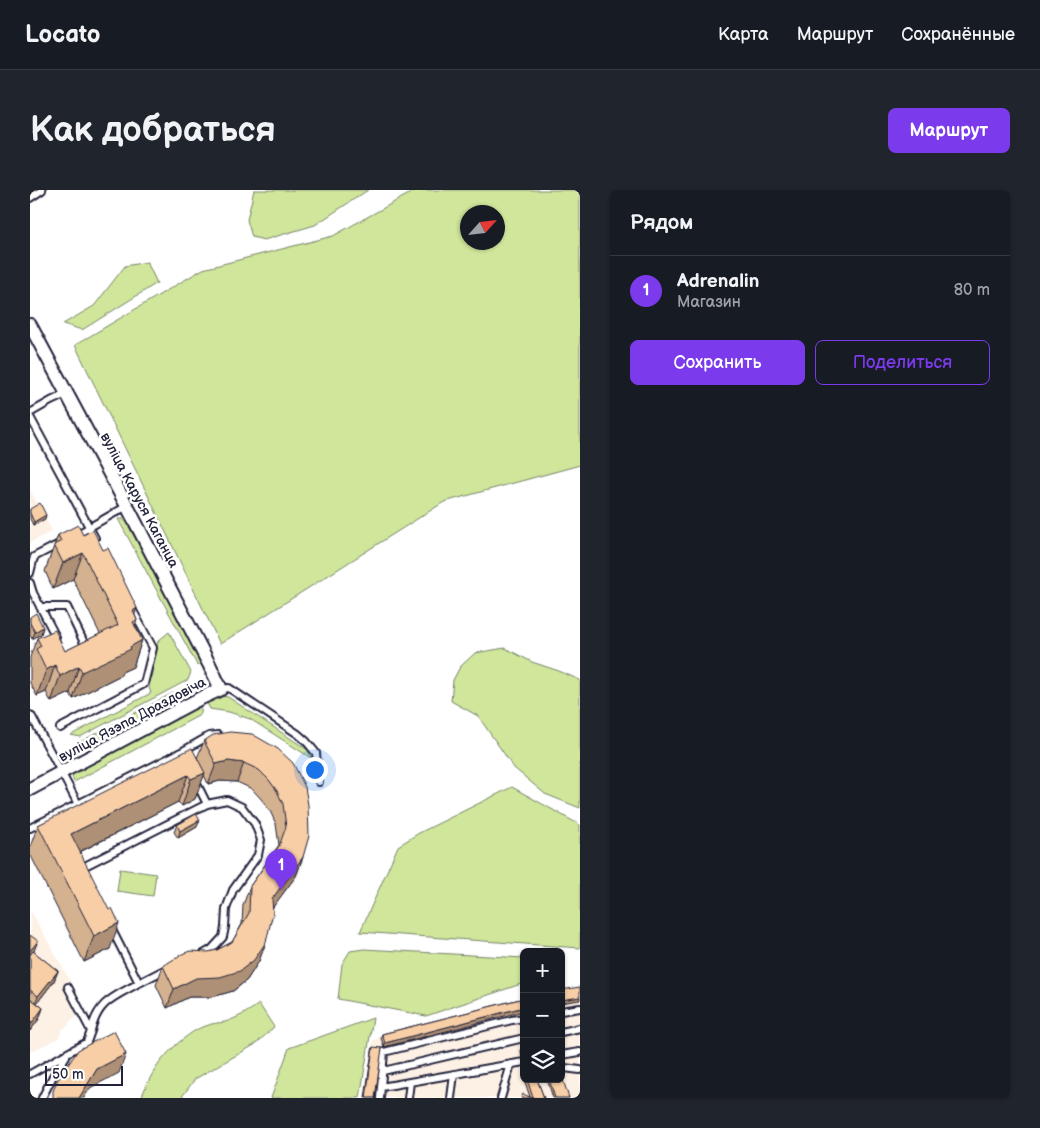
<!DOCTYPE html>
<html lang="ru">
<head>
<meta charset="utf-8">
<style>
	:root { --surface:#171b24; --page:#20242c; --text:#f1f3f6; --muted:#9ea1a6; --line:#363941; --accent:#7c3aed }
	body { margin:0; font-family:"Balsamiq Sans",sans-serif; background:var(--page); color:var(--text) }
	.controls { position:absolute; right:15px; bottom:15px; display:grid; overflow:hidden; border-radius:8px; box-shadow:0 1px 4px #0004 }
	.controls button { width:45px; height:45px; display:grid; place-items:center; padding:0; border:0; border-bottom:1px solid var(--line); background:var(--surface); color:var(--text); font:25px sans-serif }
	.compass { position:absolute; left:430px; top:15px; width:45px; height:45px; border-radius:50%; background:var(--surface); box-shadow:0 1px 4px #0004; rotate:63deg }
	.scale { position:absolute; left:15px; bottom:12px; width:78px; box-sizing:border-box; padding-left:5px; border:2px solid #22223b; border-top:0; font-size:14px; line-height:18px; white-space:nowrap; color:#22223b; -webkit-text-stroke:4px #fff; paint-order:stroke }
	.you { position:absolute; left:284px; top:579px; width:18px; height:18px; margin:-12px; border:4px solid #fff; border-radius:50%; background:#1a73e8; box-shadow:0 0 0 8px #1a73e833 }
	.badge { display:grid; place-items:center; width:32px; height:32px; border-radius:50%; background:var(--accent); color:#fff; font-size:16px; font-weight:700 }
	.pin { position:absolute; translate:-50% -41px; filter:drop-shadow(0 1px 2px #0008) }
	.pin::after { content:''; position:absolute; top:26px; width:18px; height:15px; background:inherit; clip-path:polygon(0 0,100% 0,50% 100%) }
	.list { margin:0; padding:0; list-style:none }
	h2 { display:flex; justify-content:space-between; align-items:center; height:65px; margin:0; padding:0 20px; font-size:21px }
	h2 small { font-size:16px; font-weight:400; color:var(--muted) }
	.list li { display:grid; grid-template-columns:32px 1fr auto; gap:15px; align-items:center; box-sizing:border-box; height:70px; padding:0 20px; border-top:1px solid var(--line) }
	.list b { display:block; font-size:19px; white-space:nowrap }
	.list p { margin:0; font-size:16px; white-space:nowrap; color:var(--muted) }
	.list em { font-size:16px; font-style:normal; color:var(--muted) }
	.actions { display:flex; gap:10px; padding:15px 20px }
	.actions a { flex:1; padding:11px 0; border:1px solid var(--accent); border-radius:8px; text-align:center; font-size:18px; color:var(--accent) }
	.actions .main { background:var(--accent); color:#fff }
	.icon { flex:none; width:28px; height:28px; fill:none; stroke:currentColor; stroke-width:2; stroke-linecap:round; stroke-linejoin:round }
	.map { position:relative; flex:none; width:550px; height:908px; overflow:hidden; border-radius:8px }
	header { display:flex; align-items:center; gap:30px; box-sizing:border-box; height:70px; padding:0 25px; background:var(--surface); border-bottom:1px solid var(--line) }
	header strong { font-size:24px }
	nav { display:flex; gap:28px; margin-inline-start:auto; font-size:18px }
	.intro { display:flex; align-items:center; justify-content:space-between; box-sizing:border-box; height:120px; padding:0 30px }
	h1 { margin:0; font-size:35px }
	.button { padding:12px 22px; border-radius:8px; background:var(--accent); color:#fff; font-size:18px; font-weight:700 }
	main { display:flex; gap:30px; padding:0 30px }
	aside { flex:1; background:var(--surface); border-radius:8px; box-shadow:0 1px 4px #0004 }
	.map>svg:first-child { display:block }
	.built { fill:#fdf0e4 }
	.green { fill:#cfe69b; stroke:#78846b; fill-rule:evenodd }
	.lines { fill:none; stroke-linecap:round; stroke-linejoin:round }
	.lane-casing { stroke:#22223b; stroke-width:10 }
	.street-casing { stroke:#22223b; stroke-width:16 }
	.lane { stroke:#fff; stroke-width:6 }
	.street { stroke:#fff; stroke-width:12 }
	.wall { fill:#d4b18f; stroke:#22223b }
	.shaded-wall { fill:#ad9074; stroke:#22223b }
	.building { fill:#f7cea6; stroke:#22223b }
	.labels { text-anchor:middle; stroke-width:5; stroke-linejoin:round; paint-order:stroke }
	.street-label { font-size:14px; fill:#22223b; stroke:#fff }
</style>
</head>
<body>
<header>
<strong>Locato</strong>
<nav><a>Карта</a><a>Маршрут</a><a>Сохранённые</a></nav>
</header>
<div class="intro"><h1>Как добраться</h1><a class="button">Маршрут</a></div>
<main>
<div class="map">
<svg width="550" height="908" viewBox="0 0 550 908">
	<rect width="100%" height="100%" fill="#fff"/>
	<filter id="ink" filterUnits="userSpaceOnUse"><feTurbulence type="fractalNoise" baseFrequency=".02" numOctaves="2"/><feDisplacementMap in="SourceGraphic" scale="10" xChannelSelector="R" yChannelSelector="G"/><feConvolveMatrix kernelMatrix="1 2 1 2 8 2 1 2 1" color-interpolation-filters="sRGB"/></filter>
	<g filter="url(#ink)">
		<path class="built" d="M0,300L22,341L0,353Z
			M1,721L57,821L41,830L37,837L32,840L28,848L0,862Z
			M550,799V908H334L343,850L494,807V889H531V802Z"/>
		<path class="green" d="M224,0H338L285,35L234,50L222,47L217,30Z
			M386,0H550V275L414,312L190,454L45,155L173,79L303,46ZM438,22H468V52H438Z
			M117,72L127,93L52,140L33,134L64,116L95,76Z
			M88,329H93L97,333L173,472L167,475Z
			M139,442L161,482L158,490L50,547L41,545L121,503L119,498L128,451Z
			M475,458L502,472L529,481L550,490V618L515,604L484,578L448,526L421,511L423,490L430,477L445,463Z
			M158,495L161,501L157,504L40,566H33L31,562Z
			M191,506L198,507L278,560L281,568L220,529L199,522L180,519L177,513L187,507Z
			M169,516C172,520 172,522 170,525L44,592L42,586V583L51,578Z
			M482,597L550,635V758L330,742L368,656L389,643Z
			M90,679L126,684L123,706L87,701Z
			M334,759L494,768V793L396,826L308,809L312,774L320,761Z
			M229,814L244,837L226,854L165,889L151,908H111C121,883 131,867 153,849C160,844 167,838 176,836C182,833 189,833 195,832C207,828 218,822 229,814Z
			M343,828L330,908H241L259,858Z"/>
		<g class="lines">
			<g class="lane-casing">
				<path id="lane" d="M0,8L12,0
					M0,223L21,211L36,204
					M0,227L65,348
					M44,346L97,316
					M0,383L4,367L31,353
					M0,393L3,403L26,447
					M10,417H37L56,457L54,458
					M191,499L199,498L268,544L276,551L286,563L289,592
					M0,525L2,527L48,614L0,638
					M30,538L114,494L123,458L101,417
					M48,614L151,562L179,546L188,545
					M52,679L51,678L177,614L166,592
					M82,740L109,793L138,778
					M170,766L182,759L193,747L195,737L196,719L203,700L228,665L231,650L225,634L212,617L197,610L177,614
					M531,821L550,818
					M61,841C68,811 84,807 109,793
					M531,842L550,838
					M531,865L550,862
					M534,878L550,880
					M353,881L494,848
					M0,884L57,852L61,841L38,797
					M351,897L354,862L482,830L494,828
					M12,908L23,886L36,866
					M350,908L351,897L494,872
					M378,908L380,892
					M421,908L424,884
					M471,908L481,874"/>
			</g>
			<g class="street-casing">
				<path id="street" d="M0,135L97,316L179,474L191,499L169,509L0,599"/>
			</g>
			<use href="#lane" class="lane"/>
			<use href="#street" class="street"/>
		</g>
		<path class="wall" d="M0,319L15,329L3,335L0,329Z
			M28,345H53L105,425L107,430L105,436L112,450L103,477L92,482L91,485L43,509L40,503L21,512L16,502L7,506L0,493V467L7,448L35,461L70,444L43,389L23,399L15,381Z
			M0,427L13,437L11,444L2,449L0,445Z
			M174,551L248,559L273,667L266,686L242,718L236,752L229,771L217,790L203,801L182,807H159L137,818L126,795L133,776L187,760L202,752L212,734L213,715L220,696L249,655L246,634L240,621L232,610L222,599L207,592L190,591L178,594L174,585L165,609L152,616L148,612L50,662L80,759L54,772L0,664V657L8,635L167,568Z
			M147,635L167,637L148,648L144,642Z
			M0,745L4,762L28,781L24,791L7,813L13,818L9,829L0,841Z
			M494,808L354,857L351,848L352,844Z
			M343,857L345,908H335L342,861Z
			M492,857L494,870H492L491,861Z
			M494,889H507L514,908H491L500,907Z
			M517,889H531L539,908H523Z"/>
		<path class="shaded-wall" d="M16,325L15,329L3,335L4,332Z
			M53,363L43,389L23,399L33,373Z
			M107,418L98,445L103,421Z
			M13,437L11,444L2,449L5,442Z
			M112,450L103,477L92,482L91,485L43,509L52,482Z
			M25,475L16,502L7,506L16,480Z
			M49,476L40,503L21,512L30,486Z
			M198,571L214,573L207,592L190,591L178,594L186,574Z
			M175,583L165,609L152,616L161,589Z
			M158,585L148,612L31,671L41,644Z
			M170,630L167,637L148,648L150,641Z
			M273,667L266,686L235,728L242,709Z
			M89,733L80,759L54,772L64,746Z
			M8,751L4,761L0,766V761Z
			M236,752L229,771L217,790L203,801L182,807H159L137,818L144,799Z
			M28,781L24,791L4,817L8,806Z
			M550,807V810L531,813V810Z
			M494,817V821L354,857L355,853Z
			M13,818L9,829L0,841V837L2,833Z
			M96,864L89,883L60,898L54,908H49L67,879Z"/>
		<path class="building" d="M10,313L16,325L4,332L0,323V319Z
			M48,335L53,345L63,340L73,360L78,358L107,418L103,421L107,430L103,432L112,450L100,457L101,459L52,482L49,476L30,486L25,475L16,480L6,459L11,456L7,448L25,440L35,461L88,435L53,363L33,373L24,355L31,351L28,345Z
			M6,423L13,437L5,442L0,433V427Z
			M200,542L222,544L248,559L263,573L275,597L278,615L279,646L273,667L242,709L243,723L236,752L224,770L210,781L190,787L166,788L144,799L133,776L152,764L160,761L178,762L187,760L202,752L219,723L220,696L249,656L256,637L253,614L247,601L239,590L229,580L214,573L198,571L186,574L174,551L183,545Z
			M162,558L175,583L161,589L158,585L41,644L79,720L82,718L89,733L64,746L8,635Z
			M166,624L170,630L150,641L147,635Z
			M0,745L8,751L0,761Z
			M3,761L28,781L8,806L0,800V765Z
			M550,797V807L531,810V800Z
			M0,808L13,818L2,833L0,832Z
			M494,808V817L355,853L352,844Z
			M84,841L96,864L67,879L49,908H23V901L27,891L48,860Z
			M343,857L352,858L345,908H336Z
			M492,857H494V867H493Z
			M531,884L539,908H525L519,889H531Z
			M497,889H507L514,908H503Z
			M493,904L502,908H491Z"/>
	</g>
	<g class="labels">
		<g class="street-label">
			<text transform="translate(110 310) rotate(62)" y="5">вуліца Каруся Каганца</text>
			<text transform="translate(102 529) rotate(-28)" y="5">вуліца Язэпа Драздовіча</text>
		</g>
	</g>
</svg>
<div class="controls">
<button>+</button>
<button>−</button>
<button><svg class="icon" aria-label="layers" viewBox="0 0 24 24"><path d="M12 4l9 5-9 5-9-5zM3 14l9 5 9-5"/></svg></button>
</div>
<svg class="compass" viewBox="-18 -18 36 36"><path d="M0-13l5 13h-10z" fill="#e53935"/><path d="M0 13l5-13h-10z" fill="#9ea1a6"/></svg>
<div class="scale">50 m</div>
<div class="you"></div>
<div class="pin badge" style="left:251px;top:700px">1</div>
</div>
<aside>
<h2>Рядом<small></small></h2>
<ul class="list">
<li><span class="badge">1</span><div><b>Adrenalin</b><p>Магазин</p></div><em>80 m</em></li>
</ul>
<div class="actions"><a class="main">Сохранить</a><a>Поделиться</a></div>
</aside>
</main>
</body>
</html>
